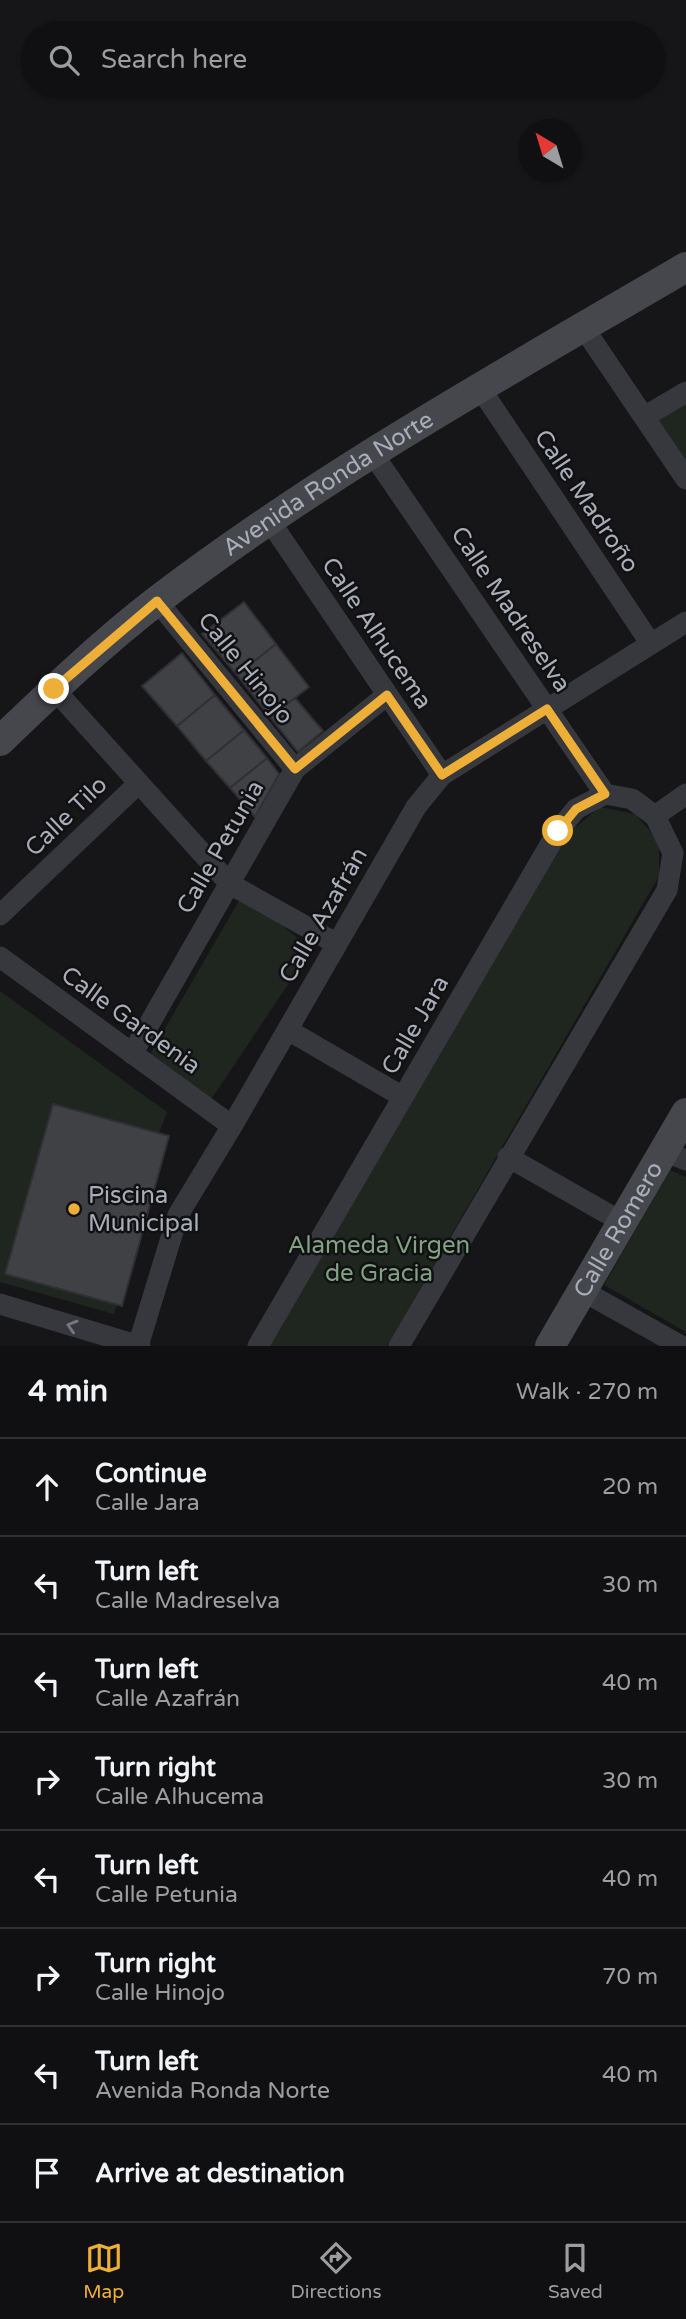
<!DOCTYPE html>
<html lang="en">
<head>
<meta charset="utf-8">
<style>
	:root { --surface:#101012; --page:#1e1e20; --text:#f1f3f6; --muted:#9c9d9f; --line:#303032; --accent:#eeaf38 }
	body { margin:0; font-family:"Varela Round",sans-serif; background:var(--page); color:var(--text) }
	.compass { position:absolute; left:518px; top:119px; width:63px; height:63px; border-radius:50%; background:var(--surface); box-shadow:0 2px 5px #0004; rotate:322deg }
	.stop { position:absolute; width:21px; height:21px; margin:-16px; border:5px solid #eeaf38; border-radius:50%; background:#fff }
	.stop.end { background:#eeaf38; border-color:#fff; box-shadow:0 2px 7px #0008 }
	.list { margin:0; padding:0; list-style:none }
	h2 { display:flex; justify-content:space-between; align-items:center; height:91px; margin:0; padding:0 28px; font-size:30px }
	h2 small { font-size:23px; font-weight:400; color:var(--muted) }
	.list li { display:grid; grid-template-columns:46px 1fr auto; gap:21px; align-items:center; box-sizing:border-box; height:98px; padding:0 28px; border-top:2px solid var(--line) }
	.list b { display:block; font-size:26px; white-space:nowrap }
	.list p { margin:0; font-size:23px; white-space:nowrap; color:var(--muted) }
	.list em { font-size:23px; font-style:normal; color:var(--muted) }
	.icon { flex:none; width:38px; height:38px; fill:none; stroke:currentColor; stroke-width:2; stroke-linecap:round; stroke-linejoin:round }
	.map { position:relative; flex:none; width:686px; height:1346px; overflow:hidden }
	.search { position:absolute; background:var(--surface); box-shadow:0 2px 5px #0004; left:21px; right:21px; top:21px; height:77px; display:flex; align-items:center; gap:18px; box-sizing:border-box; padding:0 24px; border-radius:38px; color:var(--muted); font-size:26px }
	.sheet { height:875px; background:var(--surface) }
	nav { display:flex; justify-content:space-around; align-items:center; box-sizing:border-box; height:98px; border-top:2px solid var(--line); background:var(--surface); font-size:19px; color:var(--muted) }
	nav a { display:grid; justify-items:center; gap:4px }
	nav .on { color:var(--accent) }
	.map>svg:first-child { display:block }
	.green { fill:#1e261f }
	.building { fill:#404145; stroke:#303034; stroke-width:2 }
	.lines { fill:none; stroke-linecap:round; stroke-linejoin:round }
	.street { stroke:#37383d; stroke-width:21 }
	.secondary { stroke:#45474d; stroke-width:30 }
	.oneway { stroke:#757881 }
	.route { stroke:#eeaf38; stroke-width:9 }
	.poi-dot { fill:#eeaf38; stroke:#111113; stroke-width:2.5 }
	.labels { text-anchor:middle; stroke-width:5; stroke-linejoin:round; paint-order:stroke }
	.street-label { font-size:24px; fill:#a8adb8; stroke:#111113 }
	.poi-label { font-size:24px; fill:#a8adb8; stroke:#111113; text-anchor:start }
	.park-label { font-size:24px; fill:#80a282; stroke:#111113 }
</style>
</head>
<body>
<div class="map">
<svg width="686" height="1346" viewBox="0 0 686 1346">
	<rect width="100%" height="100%" fill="#161618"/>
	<path class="green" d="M686,392V479L644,417Z
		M600,807L635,814L659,841V876L387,1346H269L566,835Z
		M244,892L311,950L206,1107L145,1063Z
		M0,991L167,1112L159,1133L169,1136L122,1306L117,1305L114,1314L0,1282Z
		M670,1170L686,1177V1332L604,1285Z"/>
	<path class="building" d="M244,602L276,644L237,675L202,634Z
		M276,644L309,687L270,717L237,675Z
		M182,653L215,695L177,726L142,686Z
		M215,695L244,730L206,761L177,726Z
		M295,698L323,731L298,752L270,717Z
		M244,730L267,758L230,788L206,761Z
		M267,758L279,774L255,817L230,788Z
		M53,1104L169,1136L122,1306L5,1274Z"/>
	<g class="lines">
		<path class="street" d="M583,327L686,479
			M480,388L651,644
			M644,417L686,392
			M373,454L605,794
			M269,520L442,775
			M157,601L295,769
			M54,689L230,884L337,944
			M655,816L686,794
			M0,915L139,783
			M0,957L232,1126
			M288,1030L403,1097
			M132,1054L295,769L387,695
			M664,1151L686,1160
			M508,1157L622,1222
			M583,1291L681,1346
			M0,1304L140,1346
			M138,1346L178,1215L232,1126L416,807L442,775L686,622
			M258,1346L558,831L576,809L605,794L632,799L655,816L673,853L667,890L399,1346"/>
		<g class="secondary">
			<path id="s1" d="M0,741C51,692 102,643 158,600C323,474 507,372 686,267"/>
			<path id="s2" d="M550,1346L686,1113"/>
		</g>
	</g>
	<defs><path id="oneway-chevron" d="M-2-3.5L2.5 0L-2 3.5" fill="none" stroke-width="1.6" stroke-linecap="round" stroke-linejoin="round" transform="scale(1.75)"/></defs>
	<use class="oneway" href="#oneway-chevron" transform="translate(72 1326) rotate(-163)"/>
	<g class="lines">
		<path class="route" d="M54,689L157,601L295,769L387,695L442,775L547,709L605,794L576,809L558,831"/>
	</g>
	<circle class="poi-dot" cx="74" cy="1209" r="7"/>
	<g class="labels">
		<g class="street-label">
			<text dy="8" stroke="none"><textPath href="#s1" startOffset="418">Avenida Ronda Norte</textPath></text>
			<text transform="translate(587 501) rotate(56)" y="8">Calle Madroño</text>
			<text transform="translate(511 609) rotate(56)" y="8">Calle Madreselva</text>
			<text transform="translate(377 633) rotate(56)" y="8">Calle Alhucema</text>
			<text transform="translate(246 668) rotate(51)" y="8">Calle Hinojo</text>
			<text transform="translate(66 816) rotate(-44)" y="8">Calle Tilo</text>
			<text transform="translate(220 847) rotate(-60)" y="8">Calle Petunia</text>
			<text transform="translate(323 915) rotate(-60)" y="8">Calle Azafrán</text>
			<text transform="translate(131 1020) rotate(36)" y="8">Calle Gardenia</text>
			<text transform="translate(415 1025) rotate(-60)" y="8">Calle Jara</text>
			<text dy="8" stroke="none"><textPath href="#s2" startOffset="135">Calle Romero</textPath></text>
		</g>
		<g class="poi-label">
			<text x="88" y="1203">Piscina<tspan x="88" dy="28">Municipal</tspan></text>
		</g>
		<g class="park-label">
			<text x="379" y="1253">Alameda Virgen<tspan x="379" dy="28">de Gracia</tspan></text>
		</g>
	</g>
</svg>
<svg class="compass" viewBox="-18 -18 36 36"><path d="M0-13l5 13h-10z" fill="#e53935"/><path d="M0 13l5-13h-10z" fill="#9c9d9f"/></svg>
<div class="stop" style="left:558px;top:831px"></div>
<div class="stop end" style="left:54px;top:689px"></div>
<div class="search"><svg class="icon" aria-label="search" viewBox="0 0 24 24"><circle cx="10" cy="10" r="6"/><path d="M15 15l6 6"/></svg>Search here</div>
</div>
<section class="sheet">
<h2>4 min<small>Walk · 270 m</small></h2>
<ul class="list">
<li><svg class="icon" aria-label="ahead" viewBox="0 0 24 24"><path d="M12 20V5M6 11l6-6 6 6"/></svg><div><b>Continue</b><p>Calle Jara</p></div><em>20 m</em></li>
<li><svg class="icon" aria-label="left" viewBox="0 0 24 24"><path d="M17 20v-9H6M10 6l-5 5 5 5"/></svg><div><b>Turn left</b><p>Calle Madreselva</p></div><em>30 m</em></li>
<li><svg class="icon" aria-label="left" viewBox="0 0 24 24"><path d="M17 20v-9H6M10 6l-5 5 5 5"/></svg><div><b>Turn left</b><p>Calle Azafrán</p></div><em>40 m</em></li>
<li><svg class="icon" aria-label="right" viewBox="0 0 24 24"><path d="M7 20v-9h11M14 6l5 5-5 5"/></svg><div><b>Turn right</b><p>Calle Alhucema</p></div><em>30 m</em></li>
<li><svg class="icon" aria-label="left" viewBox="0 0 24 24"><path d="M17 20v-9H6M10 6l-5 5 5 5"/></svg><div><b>Turn left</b><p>Calle Petunia</p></div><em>40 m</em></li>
<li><svg class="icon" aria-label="right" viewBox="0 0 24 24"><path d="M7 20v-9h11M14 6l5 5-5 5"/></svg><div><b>Turn right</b><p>Calle Hinojo</p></div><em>70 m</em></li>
<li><svg class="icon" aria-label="left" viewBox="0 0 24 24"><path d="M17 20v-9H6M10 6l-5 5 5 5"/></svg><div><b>Turn left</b><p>Avenida Ronda Norte</p></div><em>40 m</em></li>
<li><svg class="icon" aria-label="arrive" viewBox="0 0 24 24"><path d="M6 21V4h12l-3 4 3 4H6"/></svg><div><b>Arrive at destination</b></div></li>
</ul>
</section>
<nav>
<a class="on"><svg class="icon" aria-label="map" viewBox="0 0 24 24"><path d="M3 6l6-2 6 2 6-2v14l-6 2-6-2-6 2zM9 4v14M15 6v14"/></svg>Map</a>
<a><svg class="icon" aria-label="directions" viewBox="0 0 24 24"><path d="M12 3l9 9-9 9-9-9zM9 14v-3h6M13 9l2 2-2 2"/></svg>Directions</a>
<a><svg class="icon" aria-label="saved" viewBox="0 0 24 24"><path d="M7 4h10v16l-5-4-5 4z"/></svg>Saved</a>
</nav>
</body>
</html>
